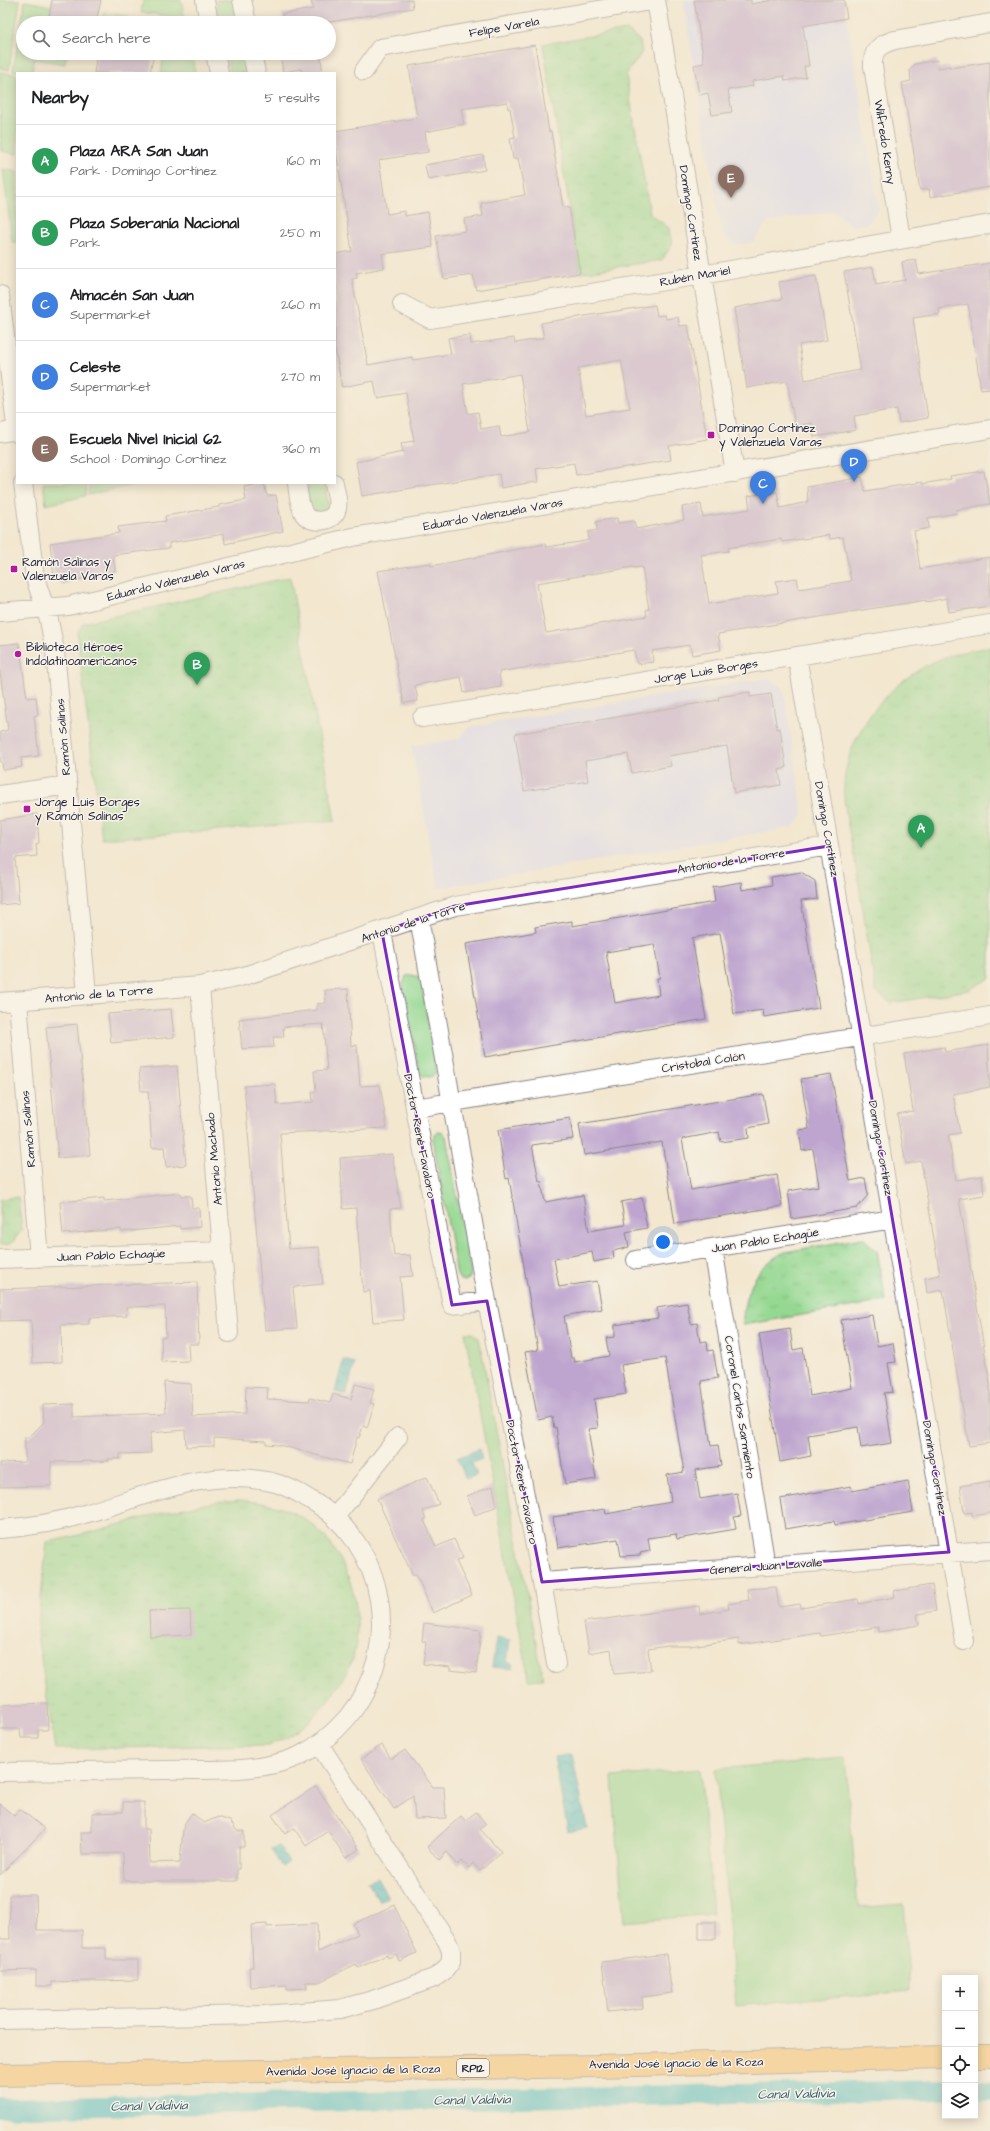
<!DOCTYPE html>
<html lang="en">
<head>
<meta charset="utf-8">
<style>
	:root { --surface:#fff; --page:#f2f2f2; --text:#202124; --muted:#757577; --line:#e0e0e0; --accent:#7c3aed }
	body { margin:0; font-family:"Architects Daughter",sans-serif; background:var(--page); color:var(--text) }
	.controls { position:absolute; right:12px; bottom:12px; display:grid; overflow:hidden; border-radius:0px; box-shadow:0 2px 10px #0003 }
	.controls button { width:36px; height:36px; display:grid; place-items:center; padding:0; border:0; border-bottom:1px solid var(--line); background:var(--surface); color:var(--text); font:20px sans-serif }
	.you { position:absolute; left:663px; top:1242px; width:14px; height:14px; margin:-10px; border:3px solid #fff; border-radius:50%; background:#1a73e8; box-shadow:0 0 0 6px #1a73e833 }
	.badge { display:grid; place-items:center; width:26px; height:26px; border-radius:50%; background:var(--accent); color:#fff; font-size:13px; font-weight:700 }
	.pin { position:absolute; translate:-50% -33px; filter:drop-shadow(0 1px 2px #0008) }
	.pin::after { content:''; position:absolute; top:21px; width:14px; height:12px; background:inherit; clip-path:polygon(0 0,100% 0,50% 100%) }
	.list { margin:0; padding:0; list-style:none }
	h2 { display:flex; justify-content:space-between; align-items:center; height:52px; margin:0; padding:0 16px; font-size:17px }
	h2 small { font-size:13px; font-weight:400; color:var(--muted) }
	.list li { display:grid; grid-template-columns:26px 1fr auto; gap:12px; align-items:center; box-sizing:border-box; height:72px; padding:0 16px; border-top:1px solid var(--line) }
	.list b { display:block; font-size:15px; white-space:nowrap }
	.list p { margin:0; font-size:13px; white-space:nowrap; color:var(--muted) }
	.list em { font-size:13px; font-style:normal; color:var(--muted) }
	.icon { flex:none; width:22px; height:22px; fill:none; stroke:currentColor; stroke-width:2; stroke-linecap:round; stroke-linejoin:round }
	.map { position:relative; flex:none; width:990px; height:2131px; overflow:hidden }
	.search { position:absolute; background:var(--surface); box-shadow:0 2px 10px #0003; left:16px; top:16px; width:320px; height:44px; display:flex; align-items:center; gap:10px; box-sizing:border-box; padding:0 14px; border-radius:22px; color:var(--muted); font-size:15px }
	.panel { position:absolute; background:var(--surface); box-shadow:0 2px 10px #0003; left:16px; top:72px; width:320px; height:412px; border-radius:0px }
	.map>svg:first-child { display:block }
	.built { fill:#d7d7f8 }
	.grass { fill:#94d891; stroke:#5b7d66 }
	.park { fill:url(#park-tufts); stroke:#5b7d66 }
	.water { fill:url(#water-waves); stroke:#397080 }
	.lines { fill:none; stroke-linecap:round; stroke-linejoin:round }
	.canal { stroke:#50bec6; stroke-width:20 }
	.building { fill:#bea5cf; fill-rule:evenodd }
	.street-casing { stroke:#8a8486; stroke-width:20 }
	.primary-casing { stroke:#8a8486; stroke-width:24 }
	.street { stroke:#fff; stroke-width:18 }
	.primary { stroke:#f8bf6c; stroke-width:22 }
	.marked { fill:none; stroke:#7b2cbf; stroke-width:3; stroke-linejoin:round }
	.poi-dot { fill:#b5179e; stroke:#f7f3e8; stroke-width:1.5 }
	.labels { text-anchor:middle; stroke-width:3; stroke-linejoin:round; paint-order:stroke }
	.shield { fill:#f7f3e8; stroke:#62616f; stroke-width:1 }
	.shield-label { font-size:11px; font-weight:bold; fill:#22223b }
	.street-label { font-size:12px; fill:#22223b; stroke:#f7f3e8 }
	.poi-label { font-size:12px; fill:#22223b; stroke:#f7f3e8; text-anchor:start }
	.water-label { font-size:13px; font-style:italic; fill:#32596c; stroke:#f7f3e8 }
</style>
</head>
<body>
<div class="map">
<svg width="990" height="2131" viewBox="0 0 990 2131">
	<defs>
		<pattern id="park-tufts" width="24" height="20" patternUnits="userSpaceOnUse"><rect width="24" height="20" fill="#94d891"/><path d="M3 7l-1-3M5 7V3M7 7l1-3M15 17l-1-3M17 17v-4M19 17l1-3" fill="none" stroke="#7fb97e"/></pattern>
		<pattern id="water-waves" width="16" height="10" patternUnits="userSpaceOnUse"><rect width="16" height="10" fill="#50bec6"/><path d="M0 5q4-4 8 0t8 0" fill="none" stroke="#429aa2"/></pattern>
	</defs>
	<rect width="100%" height="100%" fill="#f7f3e8"/>
	<filter id="ink" filterUnits="userSpaceOnUse"><feTurbulence type="fractalNoise" baseFrequency=".025" numOctaves="2"/><feDisplacementMap in="SourceGraphic" scale="8" xChannelSelector="R" yChannelSelector="G"/><feConvolveMatrix kernelMatrix="1 2 1 2 8 2 1 2 1" color-interpolation-filters="sRGB"/></filter>
	<filter id="wash" filterUnits="userSpaceOnUse"><feTurbulence type="fractalNoise" baseFrequency=".012" numOctaves="4" result="noise"/><feDisplacementMap in="SourceGraphic" scale="16" xChannelSelector="R" yChannelSelector="G"/><feGaussianBlur stdDeviation="0.9" result="paint"/><feColorMatrix in="noise" values="0 0 0 0 0 0 0 0 0 0 0 0 0 0 0 0 0 1.4 0 .05"/><feComposite in="paint" operator="in"/></filter>
	<g filter="url(#wash)">
		<rect width="100%" height="100%" fill="#f3e7d0"/>
		<path class="built" d="M683,0H844L879,210L868,223L852,226L833,211L767,222L753,242L737,245L722,235Z
			M768,678L783,687L788,716L803,815L793,827L438,888L411,746L459,739L469,727Z"/>
		<path class="grass" d="M0,0H20L9,70L0,68Z
			M143,0H181L185,19L141,12Z
			M216,0H234L238,23H220Z
			M25,1L51,6L48,23H23V53H67L65,64L34,59L32,73L13,71Z
			M104,13L128,16L127,23H103Z
			M164,53H192L195,73H161Z
			M226,53H244L247,73H230Z
			M0,72L17,75V154L1,151Z
			M3,169L17,172V243L12,242Z
			M43,483H87L85,496L46,505Z
			M90,483H141L88,495Z
			M306,483H324L329,506L327,510L318,515L310,509Z
			M412,975L418,977L421,982L436,1068L435,1074C430,1079 421,1077 419,1071L403,985L406,976Z
			M439,1132L443,1133L446,1136L471,1272L470,1278L465,1281L460,1280L457,1275L433,1139L435,1134Z
			M465,1333H472L479,1338L543,1679L529,1680Z
			M845,1758L858,1908L903,1904L910,1991L736,2006L716,1769Z
			M700,1769L713,1914L624,1922L612,1777Z"/>
		<path class="park" d="M627,30L640,41L642,52L626,75L650,214L669,228L672,245L662,260L580,273L543,44Z
			M290,577L335,821L102,839L77,634L83,623Z
			M990,647V978L969,990L891,1003L876,992C869,948 862,904 855,861C851,840 846,819 844,798C840,738 890,678 943,658C958,652 974,650 990,647Z
			M18,1197L22,1230L11,1244L0,1245V1199Z
			M863,1238L877,1251L886,1301L743,1325C742,1295 756,1265 785,1252Z
			M239,1500C258,1502 277,1505 294,1513C343,1537 368,1606 353,1657C348,1673 337,1689 327,1701C311,1723 294,1737 268,1745L55,1749L37,1633L47,1542C112,1530 173,1504 239,1500Z"/>
		<path class="water" d="M343,1360L355,1363L346,1395L335,1392Z
			M479,1449L482,1459L472,1463L477,1475L466,1479L457,1458Z
			M496,1638L510,1640L507,1662L513,1664L512,1669L492,1667Z
			M572,1754L587,1828L568,1832L554,1757Z
			M278,1845L289,1862L282,1867L271,1849Z
			M377,1877L388,1897L379,1902L368,1881Z"/>
		<g class="lines">
			<path class="canal" d="M975,2090H990
				M0,2108L945,2090"/>
		</g>
		<g id="blocks">
			<path class="building" d="M52,0H101L96,23H48Z
				M311,0H412L413,8L324,23H283L282,14L313,9Z
				M694,0H751V4L773,0H844L847,18L803,26L809,66H804L806,77L785,81L784,76L752,81L753,86L728,90L732,112L712,115L708,93L699,95L694,65L704,63Z
				M535,45L549,132L551,131L563,208L569,207L580,273L476,290L473,275L444,279L436,236L466,231L464,219L483,216L481,203L525,195L518,158L513,159L510,138L515,137L510,108L508,109L507,102L461,109L464,124L425,132L428,152L379,160L387,214L405,211V216L428,212L433,247L382,254L384,268L356,273L357,278L352,279L368,365L412,357L413,360L451,354L448,338L470,335L471,344L514,338L515,343L544,338L541,323L655,305L657,316L665,315L666,319L678,317L680,326L688,325L707,439L669,446L671,460L576,475L574,463L536,469L538,482L528,483L501,488L499,474L362,496L356,462L403,452L401,443L414,441L406,393L377,398L374,381L342,387L335,349V254L352,251L335,145V131L417,118L409,66ZM621,360L630,408L586,415L578,368ZM520,374L530,432L501,437L499,426L481,429L478,412L468,414L463,384Z
				M97,53H154L150,73H94Z
				M280,53H320L323,73H302L301,69L283,72Z
				M937,60L938,68L950,66V68L990,62V187L930,197L929,189L920,190L902,83L911,81L910,70L915,64Z
				M483,155L485,170L428,180L425,165Z
				M916,260L919,274L990,263V389L981,390L968,304L939,309L940,314L913,318L928,418L899,423L897,409L854,416L856,430L814,437L812,423L795,426L787,381L747,388L734,308L782,299L779,282L816,276L827,340L799,345L805,380L861,370L844,272L873,267L876,285L905,280L902,262Z
				M984,471L990,504L956,510L957,513L928,518L929,528L914,531L920,569L990,557V606L949,612L947,598L926,602V600L825,616L718,634L721,650L692,655L690,645L652,651L653,662L637,664L634,650L529,667L499,672L501,687L464,693L461,677L415,685L418,701L404,703L378,571L430,563L431,566L545,544L546,547L580,542L589,540L588,532L597,530L596,522L605,520L617,518L618,523L634,521L636,529L684,520L682,507L701,504L703,517L750,509L748,496L766,493L777,492L780,508L808,502L807,487L841,481L862,477L865,491L922,482V484L951,479L950,476ZM829,535L830,539L843,537L851,581L799,589L797,578L776,581L778,593L709,604L701,555L729,551L728,548L756,543L781,539L782,542ZM633,567V568L642,567L649,609L646,610L647,616L546,633L537,583Z
				M264,483L267,496L276,495L283,531L225,544L224,534L169,543V548L113,555L115,571L65,583L54,577L50,543L119,533L118,527L166,521L165,516L219,507V505L246,500L244,487Z
				M19,643L27,698L36,697L38,715L34,716L39,756L21,758L22,767L3,770L2,762H0V732L8,730L0,672V645Z
				M750,692V697L771,694L777,729L780,728L786,768L779,770L781,785L734,793L727,746L669,756L671,766L632,773L628,754L585,761L588,781L524,791L515,734L719,700L718,697Z
				M37,814L39,843L36,844L37,856L15,858L19,903L0,905V820Z
				M801,872L815,881L817,899L801,901L819,1008L764,1017L763,1010L734,1014L720,933L692,938L706,1019L485,1057L466,944L536,932L535,927L572,921V926L715,902L713,887L741,882L742,890L772,885L771,877ZM654,944L660,978H657L659,995L615,1003L606,952Z
				M348,989L351,1046L357,1045L360,1086L380,1085L387,1128L280,1133L289,1249L319,1247L323,1284L293,1287L297,1328L265,1330L244,1086L275,1084L277,1105L313,1102L312,1092H316L314,1071L327,1070L323,1024L283,1027L284,1037H273L274,1047L242,1049L239,1019L317,1010V1004L326,1003L325,990Z
				M171,1009L174,1037L111,1043L108,1014Z
				M77,1024L90,1155L58,1158L46,1027Z
				M988,1045L990,1087L953,1094L960,1133L948,1135L956,1180L982,1176L984,1195L959,1199L990,1384V1443L969,1446L943,1290L927,1293L926,1285L925,1278L940,1275L921,1161L906,1164L897,1114L913,1111L904,1054L944,1047L945,1052Z
				M177,1066L186,1165L166,1167L164,1147L152,1148L148,1091H141L139,1069Z
				M831,1074L850,1181L865,1178L868,1195L857,1208L792,1219L788,1191L819,1186L813,1149L802,1151L799,1130L809,1129L801,1079Z
				M763,1094L768,1124L748,1128L749,1138L721,1142L719,1132L682,1139L691,1190L777,1175L782,1206L675,1224L662,1142L584,1155L579,1124Z
				M570,1118L573,1139L532,1145L539,1181H541L545,1202L583,1195L589,1231L625,1225L621,1202L642,1198L647,1228L626,1232L629,1247L613,1251L614,1258L594,1262L592,1252L554,1259L559,1287L597,1281L602,1309L564,1316L571,1358H574L575,1362L609,1356L606,1338L615,1337V1325L658,1318L657,1308L687,1303L691,1324L697,1323L700,1342L707,1341L708,1351L713,1350L718,1378L701,1381L711,1446L718,1445L721,1466L695,1470L700,1499L737,1493L741,1516L734,1517L736,1529L677,1539L676,1534L648,1538L650,1551L640,1553L641,1555L621,1556L618,1539L558,1548L553,1517L605,1509L606,1514L671,1502L667,1475L684,1472L665,1358L621,1365L626,1394L594,1399L598,1428L588,1429L596,1479L565,1484L556,1427L554,1428L552,1417L538,1420L525,1352L538,1350L509,1178L506,1179L498,1130Z
				M392,1154L401,1208L390,1209L393,1247L394,1256L410,1255L413,1276L400,1277L404,1320L373,1322L370,1291L363,1292L356,1208L343,1209L340,1158Z
				M181,1193V1196H191L192,1208H199L200,1227L180,1229V1226L121,1232V1229L63,1234L60,1202L104,1198V1201Z
				M197,1282L199,1344H188L189,1361L162,1362L161,1337H166L165,1306L126,1307L127,1316L89,1318V1324L61,1325L62,1362L33,1363L31,1320L0,1321V1289Z
				M872,1315L877,1346L893,1343L896,1362L888,1363L893,1392L884,1393L892,1443L861,1448L858,1427L808,1435L811,1456L780,1462L759,1334L790,1329L793,1350L803,1348L810,1396L852,1388L841,1320Z
				M164,1382L191,1384L193,1417L245,1414L246,1387L268,1388L267,1399L309,1401L310,1398L330,1403L333,1394L351,1399L355,1384L374,1389L370,1403L374,1404L367,1428L363,1426L359,1438L357,1437L350,1464L279,1445L266,1444V1441L214,1438V1446L186,1447L185,1430L150,1433L151,1453L120,1454V1459H108L109,1461L51,1462V1486L0,1487V1463L25,1462V1437H29L44,1422L43,1405L74,1404V1417L166,1413Z
				M427,1477L439,1504L423,1511L426,1519L424,1520L436,1547L454,1539L463,1558L456,1561L472,1595L433,1613L416,1574L413,1576L377,1499Z
				M908,1481L913,1512L835,1525L834,1521L785,1529L780,1499L851,1486L852,1491Z
				M990,1481V1513L972,1516V1512L964,1513L960,1486Z
				M493,1486L497,1506L475,1515L467,1496Z
				M932,1585L936,1611L917,1614L919,1625L879,1632L878,1627L821,1636L820,1633L739,1645V1639L690,1646H668L648,1649L651,1671L614,1674L611,1649L589,1653L584,1622L699,1606L700,1614L729,1609L728,1604L749,1600L747,1589L776,1587L779,1607L800,1604L801,1608L858,1599L859,1604L895,1597L894,1591Z
				M190,1610L191,1635L150,1637L149,1611Z
				M424,1623L481,1630L476,1673L450,1670V1667L423,1664L426,1642L422,1641Z
				M47,1703L48,1730H38V1738H21L20,1729H0V1705Z
				M382,1745L391,1759L405,1750L433,1787H444L446,1818L415,1819L413,1796L394,1809L361,1759Z
				M316,1786L359,1849L346,1858L328,1831L306,1846L294,1828L285,1834L272,1815Z
				M123,1802H144V1829H149L150,1863L180,1862L183,1830L185,1823L192,1813L204,1823L218,1817L230,1821L237,1831H244V1847H239V1869H237V1881H124L123,1853L82,1854L81,1832H92V1813L123,1812Z
				M0,1804L14,1816L20,1809L45,1829L0,1875Z
				M476,1812L486,1824L480,1829L501,1852L480,1871L473,1863L469,1868L462,1861L458,1865L447,1852L439,1860L427,1847L461,1816L465,1821Z
				M9,1895H36L37,1930H82V1948H106V1960H138V1980L52,1982V1986H36V1970L0,1971V1939H10Z
				M394,1905L417,1953L399,1961L396,1954L388,1958L387,1955L358,1968L356,1964L319,1982H306L307,1988L287,1989V1985L250,1987L249,1967H253L251,1925L267,1924V1927L317,1924L318,1952L358,1934L353,1924Z
				M699,1922H716V1939H699Z
				M666,1954L672,1993L642,1997L643,2008L608,2012L602,1962Z"/>
		</g>
	</g>
	<g filter="url(#ink)">
		<use href="#blocks" fill-opacity="0" stroke="#8a8486" stroke-width="1"/>
		<g class="lines">
			<g class="street-casing">
				<path id="street" d="M205,0L209,23
					M242,0L247,23
					M656,0L735,473
					M215,53L219,73
					M252,53L256,73
					M364,71L380,48L656,0
					M901,239L873,66C872,50 880,44 895,40L990,23
					M0,295L17,433
					M402,304L430,319L702,275L990,224
					M0,433L17,430
					M23,483L35,578L49,620L55,651L87,994
					M297,483C298,493 299,505 304,514C312,525 335,522 337,508C339,500 335,491 334,483
					M0,612L68,606L353,537L990,429
					M797,656L964,1641
					M422,718L990,624
					M0,795L68,785
					M419,918L487,1301L542,1582L556,1664
					M382,932L452,1305L487,1301
					M200,986L229,1333
					M18,1001L39,1258
					M0,1002L200,986L244,976L455,906L829,846
					M415,1108L990,1016
					M713,1248L766,1566
					M0,1259L222,1251
					M636,1260L893,1219
					M335,1517L398,1437
					M0,1529C30,1527 59,1522 88,1513C146,1496 203,1469 266,1481C281,1483 296,1491 309,1499C388,1544 404,1649 347,1718C334,1733 317,1747 299,1756C258,1774 209,1769 165,1770C110,1771 55,1771 0,1772
					M542,1582L990,1550
					M0,2020L264,2015L340,2009L373,2000L434,1978L444,1971L451,1962V1951L447,1941L319,1744"/>
			</g>
			<g class="primary-casing">
				<path id="primary" d="M975,2056H990
					M0,2075L597,2066L945,2057"/>
			</g>
			<use href="#street" class="street"/>
			<use href="#primary" class="primary"/>
		</g>
	</g>
	<path d="M0 0H990V2131H0ZM829,846L949,1552L542,1582L487,1301L452,1305L382,932L455,906Z" fill="#f3e7d0" fill-opacity=".55" fill-rule="evenodd"/>
	<path class="marked" d="M829,846L949,1552L542,1582L487,1301L452,1305L382,932L455,906Z"/>
	<g class="poi-dot">
		<rect x="707" y="431" width="8" height="8" rx="2"/>
		<rect x="10" y="565" width="8" height="8" rx="2"/>
		<circle cx="18" cy="654" r="4"/>
		<rect x="23" y="805" width="8" height="8" rx="2"/>
	</g>
	<g class="labels">
		<rect class="shield" x="457" y="2059" width="32" height="18" rx="3"/>
		<g class="shield-label">
			<text x="473" y="2072">RP12</text>
		</g>
		<g class="street-label">
			<text transform="translate(504 27) rotate(-10)" y="4">Felipe Varela</text>
			<text transform="translate(885 142) rotate(81)" y="4">Wilfredo Kenny</text>
			<text transform="translate(691 213) rotate(81)" y="4">Domingo Cortínez</text>
			<text transform="translate(695 276) rotate(-10)" y="4">Rubén Mariel</text>
			<text transform="translate(493 514) rotate(-10)" y="4">Eduardo Valenzuela Varas</text>
			<text transform="translate(176 580) rotate(-14)" y="4">Eduardo Valenzuela Varas</text>
			<text transform="translate(706 671) rotate(-9)" y="4">Jorge Luis Borges</text>
			<text transform="translate(63 737) rotate(-95)" y="4">Ramón Salinas</text>
			<text transform="translate(827 829) rotate(80)" y="4">Domingo Cortínez</text>
			<text transform="translate(731 861) rotate(-9)" y="4">Antonio de la Torre</text>
			<text transform="translate(413 922) rotate(-18)" y="4">Antonio de la Torre</text>
			<text transform="translate(99 994) rotate(-5)" y="4">Antonio de la Torre</text>
			<text transform="translate(703 1062) rotate(-9)" y="4">Cristobal Colón</text>
			<text transform="translate(28 1129) rotate(-95)" y="4">Ramón Salinas</text>
			<text transform="translate(420 1136) rotate(79)" y="4">Doctor René Favaloro</text>
			<text transform="translate(881 1148) rotate(80)" y="4">Domingo Cortínez</text>
			<text transform="translate(214 1159) rotate(-95)" y="4">Antonio Machado</text>
			<text transform="translate(765 1240) rotate(-9)" y="4">Juan Pablo Echagüe</text>
			<text transform="translate(111 1255) rotate(-2)" y="4">Juan Pablo Echagüe</text>
			<text transform="translate(740 1407) rotate(81)" y="4">Coronel Carlos Sarmiento</text>
			<text transform="translate(935 1468) rotate(80)" y="4">Domingo Cortínez</text>
			<text transform="translate(522 1482) rotate(79)" y="4">Doctor René Favaloro</text>
			<text transform="translate(766 1566) rotate(-4)" y="4">General Juan Lavalle</text>
			<text transform="translate(676 2063) rotate(-1)" y="4">Avenida José Ignacio de la Roza</text>
			<text transform="translate(353 2070) rotate(-1)" y="4">Avenida José Ignacio de la Roza</text>
		</g>
		<g class="poi-label">
			<text x="719" y="432">Domingo Cortínez<tspan x="719" dy="14">y Valenzuela Varas</tspan></text>
			<text x="22" y="566">Ramón Salinas y<tspan x="22" dy="14">Valenzuela Varas</tspan></text>
			<text x="26" y="651">Biblioteca Héroes<tspan x="26" dy="14">Indolatinoamericanos</tspan></text>
			<text x="35" y="806">Jorge Luis Borges<tspan x="35" dy="14">y Ramón Salinas</tspan></text>
		</g>
		<g class="water-label">
			<text transform="translate(796 2093) rotate(-1)" y="5">Canal Valdivia</text>
			<text transform="translate(472 2099) rotate(-1)" y="5">Canal Valdivia</text>
			<text transform="translate(149 2105) rotate(-1)" y="5">Canal Valdivia</text>
		</g>
	</g>
</svg>
<div class="controls">
<button>+</button>
<button>−</button>
<button><svg class="icon" aria-label="locate" viewBox="0 0 24 24"><circle cx="12" cy="12" r="6"/><path d="M12 2v4M12 18v4M2 12h4M18 12h4"/></svg></button>
<button><svg class="icon" aria-label="layers" viewBox="0 0 24 24"><path d="M12 4l9 5-9 5-9-5zM3 14l9 5 9-5"/></svg></button>
</div>
<div class="you"></div>
<div class="pin badge" style="left:921px;top:848px;background:#2e9e5b">A</div>
<div class="pin badge" style="left:197px;top:685px;background:#2e9e5b">B</div>
<div class="pin badge" style="left:763px;top:504px;background:#3f7fe0">C</div>
<div class="pin badge" style="left:854px;top:482px;background:#3f7fe0">D</div>
<div class="pin badge" style="left:731px;top:198px;background:#8d6e63">E</div>
<div class="search"><svg class="icon" aria-label="search" viewBox="0 0 24 24"><circle cx="10" cy="10" r="6"/><path d="M15 15l6 6"/></svg>Search here</div>
<section class="panel">
<h2>Nearby<small>5 results</small></h2>
<ul class="list">
<li><span class="badge" style="background:#2e9e5b">A</span><div><b>Plaza ARA San Juan</b><p>Park · Domingo Cortínez</p></div><em>160 m</em></li>
<li><span class="badge" style="background:#2e9e5b">B</span><div><b>Plaza Soberanía Nacional</b><p>Park</p></div><em>250 m</em></li>
<li><span class="badge" style="background:#3f7fe0">C</span><div><b>Almacén San Juan</b><p>Supermarket</p></div><em>260 m</em></li>
<li><span class="badge" style="background:#3f7fe0">D</span><div><b>Celeste</b><p>Supermarket</p></div><em>270 m</em></li>
<li><span class="badge" style="background:#8d6e63">E</span><div><b>Escuela Nivel Inicial 62</b><p>School · Domingo Cortínez</p></div><em>360 m</em></li>
</ul>
</section>
</div>
</body>
</html>
